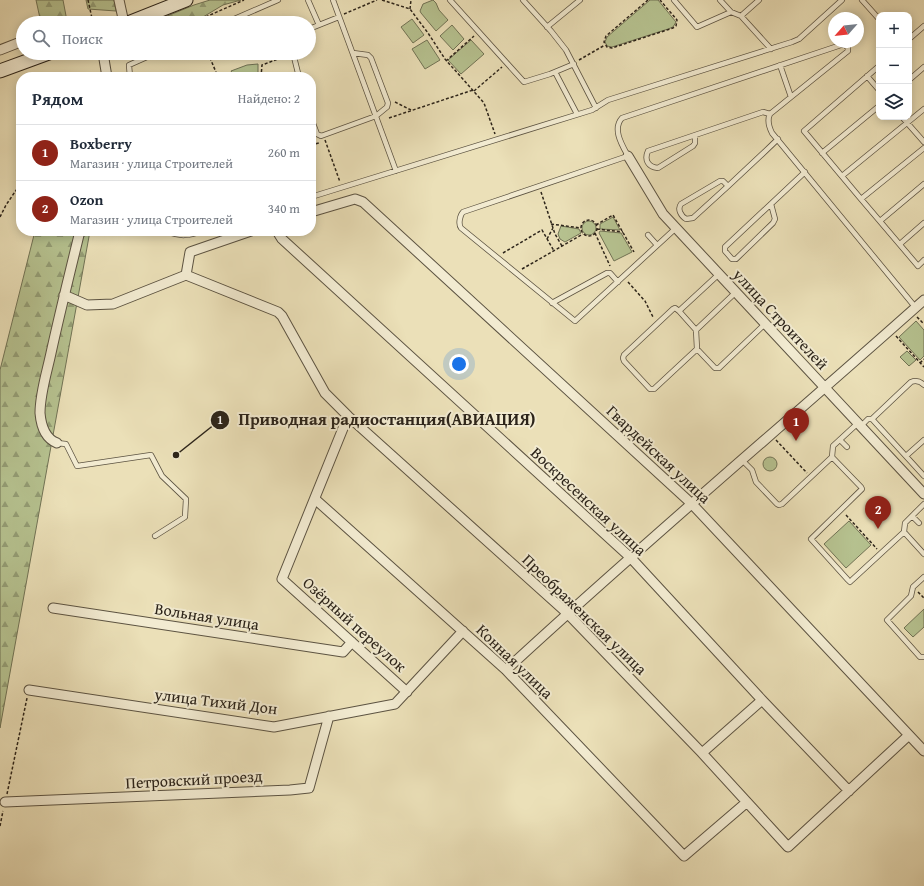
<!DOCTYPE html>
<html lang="ru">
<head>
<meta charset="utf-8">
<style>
	:root { --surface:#fff; --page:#f6f6f7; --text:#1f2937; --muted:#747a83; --line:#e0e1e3; --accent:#8f2418 }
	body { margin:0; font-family:"Gentium Book Plus",serif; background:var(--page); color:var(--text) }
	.controls { position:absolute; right:12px; top:12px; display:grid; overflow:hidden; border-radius:8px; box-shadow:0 2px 10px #0003 }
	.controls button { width:36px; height:36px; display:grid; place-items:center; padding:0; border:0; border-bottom:1px solid var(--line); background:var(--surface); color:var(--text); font:20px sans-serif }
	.compass { position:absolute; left:828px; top:12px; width:36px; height:36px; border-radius:50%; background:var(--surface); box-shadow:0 2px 10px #0003; rotate:243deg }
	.you { position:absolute; left:459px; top:364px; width:14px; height:14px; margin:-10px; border:3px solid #fff; border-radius:50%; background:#1a73e8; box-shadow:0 0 0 6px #1a73e833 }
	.badge { display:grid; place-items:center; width:26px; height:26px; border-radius:50%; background:var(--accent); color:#fff; font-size:13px; font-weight:700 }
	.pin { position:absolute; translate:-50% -33px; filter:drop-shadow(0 1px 2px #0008) }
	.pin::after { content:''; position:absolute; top:21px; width:14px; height:12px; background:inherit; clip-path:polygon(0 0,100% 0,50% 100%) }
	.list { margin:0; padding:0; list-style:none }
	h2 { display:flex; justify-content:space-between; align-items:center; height:52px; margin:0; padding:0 16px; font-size:17px }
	h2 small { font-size:13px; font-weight:400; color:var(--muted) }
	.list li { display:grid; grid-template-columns:26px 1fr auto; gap:12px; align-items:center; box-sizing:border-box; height:56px; padding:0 16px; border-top:1px solid var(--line) }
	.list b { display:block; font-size:15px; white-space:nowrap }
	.list p { margin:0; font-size:13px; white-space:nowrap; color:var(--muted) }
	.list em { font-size:13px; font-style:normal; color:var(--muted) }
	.icon { flex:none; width:22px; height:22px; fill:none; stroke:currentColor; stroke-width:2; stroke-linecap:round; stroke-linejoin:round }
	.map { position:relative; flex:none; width:924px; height:886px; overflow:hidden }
	.search { position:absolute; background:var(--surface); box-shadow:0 2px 10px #0003; left:16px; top:16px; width:300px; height:44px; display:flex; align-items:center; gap:10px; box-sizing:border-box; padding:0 14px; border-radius:22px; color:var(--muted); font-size:15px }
	.panel { position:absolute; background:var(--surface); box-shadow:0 2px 10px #0003; left:16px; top:72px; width:300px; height:164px; border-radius:16px }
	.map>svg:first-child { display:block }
	.green { fill:#b6c290; stroke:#717355 }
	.forest { fill:url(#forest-firs); stroke:#717355 }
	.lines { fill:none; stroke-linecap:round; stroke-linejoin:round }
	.lane-casing { stroke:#5c5342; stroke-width:6 }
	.street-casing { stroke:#5c5342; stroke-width:11 }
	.secondary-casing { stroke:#2c241a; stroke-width:15 }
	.path { stroke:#2c241a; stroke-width:1.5; stroke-dasharray:3 2; stroke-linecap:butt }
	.lane { stroke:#f2ebd1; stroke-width:4.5 }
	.street { stroke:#f2ebd1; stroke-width:9 }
	.secondary { stroke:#f2ebd1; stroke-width:13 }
	.labels { text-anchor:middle; stroke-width:4; stroke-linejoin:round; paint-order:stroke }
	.street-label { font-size:16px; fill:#2c241a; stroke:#f2ebd1 }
	.leader { fill:none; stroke:#2c241a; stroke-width:1.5 }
	.callout-dot { fill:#2c241a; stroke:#f2ebd1; stroke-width:1.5 }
	.mark-label { font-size:12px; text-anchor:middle; font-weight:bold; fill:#fff }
	.callout-label { font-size:17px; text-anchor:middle; font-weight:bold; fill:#2c241a; stroke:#f2ebd1; stroke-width:4; stroke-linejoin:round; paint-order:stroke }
</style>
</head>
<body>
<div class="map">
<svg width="924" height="886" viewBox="0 0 924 886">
	<defs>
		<pattern id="forest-firs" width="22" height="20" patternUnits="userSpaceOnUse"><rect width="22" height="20" fill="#b6c290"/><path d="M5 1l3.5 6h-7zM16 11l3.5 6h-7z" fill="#949d75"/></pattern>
	</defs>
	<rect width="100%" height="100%" fill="#ebe0b8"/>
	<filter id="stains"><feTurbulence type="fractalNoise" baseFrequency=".005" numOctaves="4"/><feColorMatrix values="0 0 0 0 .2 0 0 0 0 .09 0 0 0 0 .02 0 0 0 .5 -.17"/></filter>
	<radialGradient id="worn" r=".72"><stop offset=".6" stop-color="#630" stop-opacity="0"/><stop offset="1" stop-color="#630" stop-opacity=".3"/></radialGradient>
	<path class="green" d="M433,0L436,3L439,10L448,20L436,31L421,13L420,11L423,4Z
		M650,0H658L676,22L673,27L668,29L612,47L607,46L605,42L607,37Z
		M412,19L424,35L413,43L401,27Z
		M452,25L464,39L453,50L440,36Z
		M427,40L440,60L425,69L412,49Z
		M471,40L484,54L461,74L448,60Z
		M258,64V77H235L231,71L247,65Z
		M613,217L620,230L600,229V224Z
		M582 228a7 7 0 1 1 14 0a7 7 0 1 1-14 0Z
		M561,226L579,229L581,233L565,242L560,239L558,234Z
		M600,231L621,233L632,252L614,261L599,233Z
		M916,321L924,330V356L920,360L899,337Z
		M907,351L916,360L909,366L900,357Z
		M763 464a7 7 0 1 1 14 0a7 7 0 1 1-14 0Z
		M849,521L871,545L846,568L824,544Z
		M924,609V627L913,637L904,628Z"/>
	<path class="forest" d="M36,0H63L67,21L58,23H41Z
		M86,0H114L116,11L88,9Z
		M210,0H241L223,5L198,20L186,23H150L194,5Z
		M35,231H90L0,728V370Z"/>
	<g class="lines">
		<g class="lane-casing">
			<path id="lane" d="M308,0L319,25
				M333,0L396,171
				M450,0L524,82L550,74L574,64
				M523,0L551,31L566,50L596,108
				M674,0L697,27L731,12
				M720,0L731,12L741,16L771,49
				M862,0L879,19
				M741,16L759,0
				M225,23L278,0
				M547,27L580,0
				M309,29L339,17
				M909,39L924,26
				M293,53L299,77
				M780,65L791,97
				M555,72L577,114
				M867,76L879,90
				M130,77L129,65L156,53
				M909,80L924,67
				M902,117L924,142
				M311,118L317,134L321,136L376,116L387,107L388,103L371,58L368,55L353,53
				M695,136V143L693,146L658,168C648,167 644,160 648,151L763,112L770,114
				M924,148L861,199L918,266L924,260
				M822,153L879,106
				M842,176L924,109
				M728,186L723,181H720L681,204C677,209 681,216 686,219L693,218C722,192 750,166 778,139
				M311,197L592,110L608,100L792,42L799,39L842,0
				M861,199L804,131L879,66
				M771,204L775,219L773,223L736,259H732L725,251V247L805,172
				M880,221L924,184
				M676,228L575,321L461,228C458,224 460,215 463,212L628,156C622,145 612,129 622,118L844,44L848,48V51L770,114C767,120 769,127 772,133L916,308
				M166,231C181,237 188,236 203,231
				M648,235L657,245
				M900,244L924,223
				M719,274L679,311L675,308L673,309L624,355L623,358L624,361L650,389H654L697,349L715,368H719L765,324
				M552,303L607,273H610L618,282
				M679,311L696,330L736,292
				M696,330L697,349
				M872,419L911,382C916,380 920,381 924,385
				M861,426L868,419H872L924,476
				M840,440L847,447
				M57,443L66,444L77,466L151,455L162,476L186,499L185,517L155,536
				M906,456L924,440
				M832,457L861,487L862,489L811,539L848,580L850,582L852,580L904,532L905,523L924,504
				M742,460L752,470L756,482L777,504L779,505L782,504L832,457L833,446L858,423
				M912,516L919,523
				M904,532L924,554
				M924,577L913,587L911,596L887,620L920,657H924"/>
		</g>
		<g class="street-casing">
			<path id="street" d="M119,0L124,23
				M0,50L23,41
				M103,53L107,77
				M628,156L663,214L924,494
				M311,212L355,199L363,202L692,504L924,751
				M277,231L282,239L631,558L762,700L849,791
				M186,275L190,252L251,231
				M64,295L87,305L113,304L186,275L278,312L282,316L325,393L348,416L567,613L702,753L788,847L909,735
				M348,416L282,579L407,692
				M57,443C44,438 41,425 40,413C40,393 47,372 51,353C60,312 70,272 80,231
				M315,499L506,670L684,856L747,802
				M53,608L343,652L352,642
				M506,670C642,544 785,424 924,300
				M29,690L274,727L395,704L463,631
				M702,753L762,700
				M5,802L290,790L309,788L329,716"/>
		</g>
		<g class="secondary-casing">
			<path id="secondary" d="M128,23L186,0
				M0,71L49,53"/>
		</g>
		<path class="path" d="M88,0L93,23
			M382,0L410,9L428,33L445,59L484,103L495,134
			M648,0L606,36L604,42L607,47L612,48L673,28L676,26L677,20L660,0
			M410,9L411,0
			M344,14L377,0
			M192,23L244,0
			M208,53L218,77
			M113,58L124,53
			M579,60L605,45
			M446,61L474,36
			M58,77L61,73
			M218,77L231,75L232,77
			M261,77L262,65L286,56
			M474,91L502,67
			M395,102L411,110
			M389,118L473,90
			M325,140L340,182
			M311,145L319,143
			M541,192L555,234L562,246
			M0,217L6,205L21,183
			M581 228a8 8 0 1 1 16 0a8 8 0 1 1-16 0Z
			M551,224L581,228
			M596,225L613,215L634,252
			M597,229L623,232
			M595,233L610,266
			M547,239L553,228
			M503,253L542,230L554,251
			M522,269L583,234
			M628,282L645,301L653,317
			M917,317L924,324
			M896,336L924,367
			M920,363L924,359
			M776,440L807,473
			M846,515L877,549
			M918,592L924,598
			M7,794L27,698
			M0,826L3,811"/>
		<use href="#lane" class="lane"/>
		<use href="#street" class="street"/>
		<use href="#secondary" class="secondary"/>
	</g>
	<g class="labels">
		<g class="street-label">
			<text transform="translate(781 319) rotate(47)" y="6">улица Строителей</text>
			<text transform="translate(659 454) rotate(43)" y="6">Гвардейская улица</text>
			<text transform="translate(589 501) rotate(43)" y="6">Воскресенская улица</text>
			<text transform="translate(585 614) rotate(44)" y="6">Преображенская улица</text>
			<text transform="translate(207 616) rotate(9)" y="6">Вольная улица</text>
			<text transform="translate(355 624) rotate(42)" y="6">Озёрный переулок</text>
			<text transform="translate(515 661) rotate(44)" y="6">Конная улица</text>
			<text transform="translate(216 701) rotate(7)" y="6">улица Тихий Дон</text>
			<text transform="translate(194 779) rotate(-3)" y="6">Петровский проезд</text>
		</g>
	</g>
	<path class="leader" d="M176 455L220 420"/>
	<g class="callout-dot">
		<circle cx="176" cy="455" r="4"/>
		<circle cx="220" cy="420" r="10"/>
	</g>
	<g class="mark-label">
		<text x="220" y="424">1</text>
	</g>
	<g class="callout-label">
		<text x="387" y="425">Приводная радиостанция(АВИАЦИЯ)</text>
	</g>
	<rect width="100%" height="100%" filter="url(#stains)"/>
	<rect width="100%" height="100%" fill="url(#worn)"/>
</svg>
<div class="controls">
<button>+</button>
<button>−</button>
<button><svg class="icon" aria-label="layers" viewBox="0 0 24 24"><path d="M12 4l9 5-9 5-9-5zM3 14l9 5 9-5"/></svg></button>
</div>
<svg class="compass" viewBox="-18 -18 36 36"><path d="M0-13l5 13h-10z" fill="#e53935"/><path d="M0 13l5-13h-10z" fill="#747a83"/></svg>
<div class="you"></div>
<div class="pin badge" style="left:796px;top:441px">1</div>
<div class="pin badge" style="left:878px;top:529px">2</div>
<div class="search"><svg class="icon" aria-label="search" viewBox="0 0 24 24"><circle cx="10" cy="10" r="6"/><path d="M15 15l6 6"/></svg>Поиск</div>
<section class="panel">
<h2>Рядом<small>Найдено: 2</small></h2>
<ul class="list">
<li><span class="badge">1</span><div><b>Boxberry</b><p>Магазин · улица Строителей</p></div><em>260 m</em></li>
<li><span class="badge">2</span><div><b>Ozon</b><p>Магазин · улица Строителей</p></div><em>340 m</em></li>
</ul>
</section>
</div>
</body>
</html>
